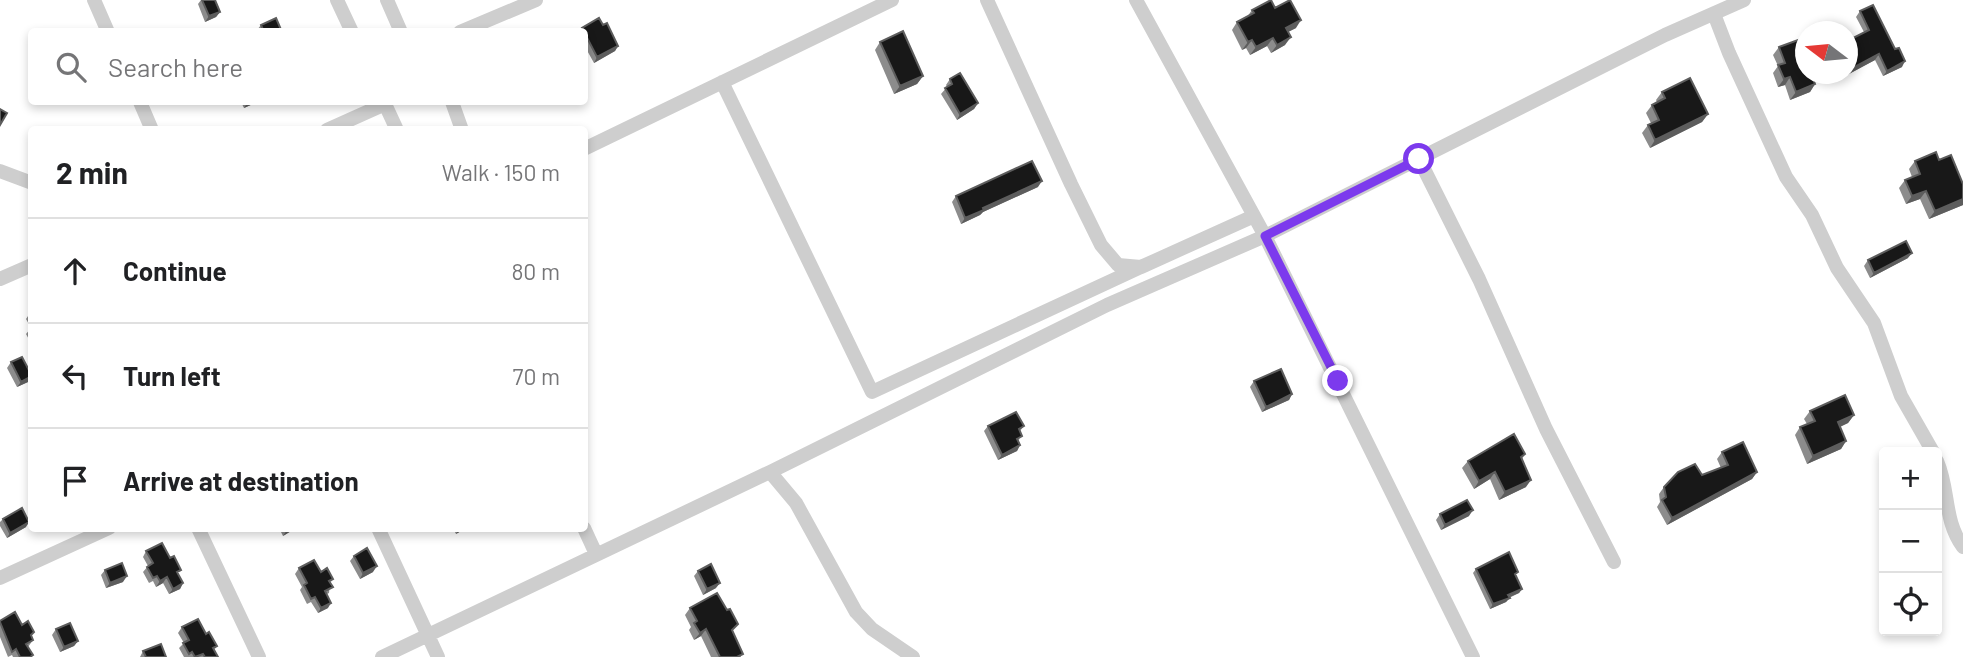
<!DOCTYPE html>
<html lang="en">
<head>
<meta charset="utf-8">
<style>
	:root { --surface:#fff; --page:#f2f2f2; --text:#202124; --muted:#757577; --line:#e0e0e0 }
	body { margin:0; font-family:Barlow,sans-serif; background:var(--page); color:var(--text) }
	.controls { position:absolute; right:21px; bottom:21px; display:grid; overflow:hidden; border-radius:7px; box-shadow:0 4px 10px #0003 }
	.controls button { width:63px; height:63px; display:grid; place-items:center; padding:0; border:0; border-bottom:2px solid var(--line); background:var(--surface); color:var(--text); font:35px sans-serif }
	.compass { position:absolute; left:1795px; top:21px; width:63px; height:63px; border-radius:50%; background:var(--surface); box-shadow:0 4px 10px #0003; rotate:286deg }
	.stop { position:absolute; width:21px; height:21px; margin:-16px; border:5px solid #7c3aed; border-radius:50%; background:#fff }
	.stop.end { background:#7c3aed; border-color:#fff; box-shadow:0 2px 7px #0008 }
	.list { margin:0; padding:0; list-style:none }
	h2 { display:flex; justify-content:space-between; align-items:center; height:91px; margin:0; padding:0 28px; font-size:30px }
	h2 small { font-size:23px; font-weight:400; color:var(--muted) }
	.list li { display:grid; grid-template-columns:46px 1fr auto; gap:21px; align-items:center; box-sizing:border-box; height:105px; padding:0 28px; border-top:2px solid var(--line) }
	.list b { display:block; font-size:26px; white-space:nowrap }
	.list em { font-size:23px; font-style:normal; color:var(--muted) }
	.icon { flex:none; width:38px; height:38px; fill:none; stroke:currentColor; stroke-width:2; stroke-linecap:round; stroke-linejoin:round }
	.map { position:relative; flex:none; width:1963px; height:657px; overflow:hidden }
	.search { position:absolute; background:var(--surface); box-shadow:0 4px 10px #0003; left:28px; top:28px; width:560px; height:77px; display:flex; align-items:center; gap:18px; box-sizing:border-box; padding:0 24px; border-radius:7px; color:var(--muted); font-size:26px }
	.panel { position:absolute; background:var(--surface); box-shadow:0 4px 10px #0003; left:28px; top:126px; width:560px; height:406px; border-radius:7px }
	.map>svg:first-child { display:block }
	.lines { fill:none; stroke-linecap:round; stroke-linejoin:round }
	.minor { stroke:#cecece; stroke-width:14 }
	.wall { fill:#8c8c8c }
	.shaded-wall { fill:#5d5d5d }
	.building { fill:#181818; stroke:#5d5d5d; stroke-width:2 }
	.route { stroke:#7c3aed; stroke-width:9 }
</style>
</head>
<body>
<div class="map">
<svg width="1963" height="657" viewBox="0 0 1963 657">
	<rect width="100%" height="100%" fill="#fff"/>
	<g class="lines">
		<path class="minor" d="M94,0L108,32
			M337,0L352,32
			M387,0L401,32
			M987,0L1071,184L1101,245L1118,265L1141,267L1254,216
			M1136,0L1265,236L1473,657
			M1714,14L1729,53L1786,177L1812,215L1837,268L1874,323L1901,396L1933,452
			M460,32L536,0
			M722,82L872,392L1141,267
			M140,102L152,130
			M384,102L397,130
			M452,102L462,130
			M327,130L385,104
			M584,149L892,0
			M1419,159L1479,279L1546,429L1614,562
			M0,171L32,183
			M0,279L32,265
			M1937,461C1950,491 1943,519 1963,547
			M770,472L796,503L856,612L872,629L913,657
			M198,528L259,657
			M378,528L438,657
			M584,528L596,554
			M0,578L109,528
			M382,657L770,472L1107,305L1265,236L1665,35L1744,0"/>
	</g>
	<path class="wall" d="M201,0H215L220,12L216,17L205,22L198,4Z
		M1275,8L1296,28L1288,32L1285,45L1271,53L1267,46L1250,55L1246,48L1242,50L1232,30L1237,22L1247,17L1252,10Z
		M1860,11L1902,67L1883,76L1875,60L1847,75V41L1864,32L1856,17Z
		M261,25L282,32H257V30Z
		M603,25L618,46L615,51L594,63L584,45V32H579L582,28Z
		M880,42L923,76L917,84L894,94L875,50Z
		M1779,47L1815,84L1810,92L1790,100L1785,85L1778,87L1773,73L1778,66L1773,55Z
		M950,79L978,103L974,109L957,120L941,94L947,87L946,85Z
		M1662,92L1708,114L1702,122L1650,148L1642,133L1648,125L1651,123L1646,113L1652,105L1657,102L1656,100Z
		M241,102H256L255,103L244,108Z
		M1939,160L1963,205L1929,219L1920,199L1906,204L1899,188L1905,180L1912,177L1909,169L1915,161Z
		M1038,187L983,212L980,215L961,224L952,202L956,196Z
		M1908,258L1870,278L1864,266L1868,260Z
		M30,313H32V345L26,334L31,328L26,319Z
		M11,362L28,382L17,387L7,368Z
		M1254,381L1292,394L1289,400L1262,412L1250,387Z
		M1810,411L1854,415L1848,423L1840,427L1846,441L1841,449L1807,464L1795,435L1800,427L1807,424L1804,419Z
		M988,426H1024L1020,431L1019,441L1020,445L1017,451L998,460L984,431Z
		M1722,452L1757,472L1752,479L1667,525L1657,507L1660,502L1659,494L1664,487L1721,468L1717,459Z
		M1525,454L1522,459L1526,487L1499,500L1490,479L1474,489L1462,468L1468,461Z
		M1440,514L1469,516L1441,530L1436,520Z
		M3,519L26,527L7,538L0,526V522Z
		M279,528H296L283,536Z
		M453,528H466L456,534Z
		M146,551L178,574L183,583L180,589L169,594L163,583L156,587L153,581L149,583L143,572L148,566L143,557Z
		M354,556L373,572L360,579L350,561Z
		M299,568L321,572L333,579L330,583L329,593L327,594L328,608L318,613L311,602L307,604L300,590L302,587L295,574Z
		M1476,569L1516,576L1522,589L1519,593L1509,598L1506,602L1490,609L1473,573Z
		M105,570L123,582L106,588L101,575Z
		M698,571L716,588L703,595L694,576Z
		M690,608L733,631L741,657H711L701,636L694,640L689,630L691,627L685,615Z
		M0,621L22,625L34,632L31,636L33,640L28,647L33,655L31,657H13L12,655L8,657L0,637Z
		M182,627L206,634L217,646L214,650L218,657H184L179,648L184,643L178,633Z
		M56,629L78,641L74,646L60,652L52,635Z
		M143,651L166,657H140Z"/>
	<path class="shaded-wall" d="M220,12L216,17L205,22L209,16Z
		M1301,20L1296,28L1280,36L1286,28Z
		M1291,37L1285,45L1271,53L1277,45Z
		M1273,38L1267,46L1250,55L1256,47Z
		M1252,40L1246,48L1242,50L1248,42Z
		M618,46L615,51L594,63L597,57Z
		M1879,54L1875,60L1847,75L1851,69Z
		M1905,61L1902,67L1883,76L1887,71Z
		M923,76L917,84L894,94L900,86Z
		M1790,77L1785,85L1778,87L1784,79Z
		M1815,84L1810,92L1790,100L1796,92Z
		M248,102H256L255,103L244,108Z
		M978,103L974,109L957,120L960,114Z
		M1708,114L1702,122L1650,148L1655,140Z
		M1042,181L1038,187L983,212L980,215L961,224L965,218L983,208Z
		M1926,191L1920,199L1906,204L1912,196Z
		M1963,199V205L1929,219L1935,211Z
		M1912,253L1908,258L1870,278L1874,273Z
		M32,376L28,382L17,387L21,382Z
		M1292,394L1289,400L1262,412L1266,407Z
		M1854,415L1848,423L1833,430L1838,422Z
		M1846,441L1841,449L1807,464L1813,456Z
		M1020,445L1017,451L998,460L1002,455Z
		M1495,472L1490,479L1474,489L1479,481Z
		M1757,472L1752,479L1667,525L1672,518Z
		M1531,480L1526,487L1499,500L1505,492Z
		M1473,510L1469,516L1441,530L1445,525Z
		M29,522L26,527L7,538L10,533Z
		M290,528H296L283,536L287,530Z
		M460,528H466L456,534Z
		M377,566L373,572L360,579L363,573Z
		M127,576L123,582L106,588L110,583Z
		M167,577L163,583L156,587L160,581Z
		M183,583L180,589L169,594L173,589Z
		M720,583L716,588L703,595L707,589Z
		M1522,589L1519,593L1505,599L1510,598L1506,602L1490,609L1493,604Z
		M331,603L328,608L318,613L321,608Z
		M706,629L701,636L694,640L700,633Z
		M78,641L74,646L60,652L64,647Z"/>
	<path class="building" d="M202,0H215L220,12L209,16Z
		M1271,0L1275,8L1290,0L1301,20L1286,28L1291,37L1277,45L1273,38L1256,47L1252,40L1248,42L1237,22L1254,13L1252,10Z
		M1873,5L1895,49L1899,48L1905,61L1887,71L1879,54L1851,69L1847,62V41L1869,30L1860,11Z
		M276,18L282,32H264L261,25Z
		M599,18L603,25L607,23L618,46L597,57L582,28Z
		M903,31L923,76L900,86L880,42Z
		M1798,40L1805,59V74H1811L1815,84L1796,92L1790,77L1784,79L1778,65L1785,63L1779,47Z
		M960,73L978,103L960,114L945,88L952,84L950,79Z
		M1690,78L1708,114L1655,140L1648,125L1659,120L1652,105L1665,98L1662,92Z
		M0,109L7,113L0,125Z
		M1936,152L1939,160L1951,155L1963,184V199L1935,211L1926,191L1912,196L1905,180L1920,174L1915,161Z
		M1032,161L1042,181L983,208L984,210L965,218L956,196Z
		M1906,241L1912,253L1874,273L1868,260Z
		M22,357L32,376L21,382L11,362Z
		M1281,369L1292,394L1266,407L1254,381Z
		M1845,395L1854,415L1838,422L1846,441L1813,456L1800,427L1815,421L1810,411Z
		M1016,412L1024,426L1019,429L1022,436L1017,439L1020,445L1002,455L988,426Z
		M1514,434L1525,454L1521,457L1531,480L1505,492L1495,472L1479,481L1468,461Z
		M1743,442L1757,472L1672,518L1662,500L1666,497L1664,487L1678,472L1695,464L1702,475L1728,465L1722,452Z
		M1467,500L1473,510L1445,525L1440,514Z
		M22,508L29,522L10,533L3,519Z
		M162,543L170,558L174,556L181,570L177,572L183,583L173,589L167,577L160,581L157,576L153,578L147,567L153,563L146,551Z
		M367,548L377,566L363,573L354,556Z
		M1509,552L1518,572L1515,574L1522,589L1508,595L1510,598L1493,604L1476,569Z
		M314,560L321,572L327,568L333,579L329,581L333,587L325,591L331,603L321,608L315,597L311,599L304,585L307,583L299,568Z
		M122,563L127,576L110,583L105,570Z
		M711,564L720,583L707,589L698,571Z
		M717,593L727,610L730,609L738,624L732,630L743,654L737,657H720L706,629L700,633L694,623L697,621L690,608Z
		M15,612L22,625L28,621L34,632L31,635L33,640L26,644L33,655L30,657H20L16,649L12,652L0,622V621Z
		M198,619L206,634L209,632L217,646L213,648L218,657H205L203,654L195,657L192,652L189,654L183,643L189,640L182,627Z
		M70,623L78,641L64,647L56,629Z
		M161,644L166,657H146L143,651Z"/>
	<g class="lines">
		<path class="route" d="M1338,381L1265,236L1419,159"/>
	</g>
</svg>
<div class="controls">
<button>+</button>
<button>−</button>
<button><svg class="icon" aria-label="locate" viewBox="0 0 24 24"><circle cx="12" cy="12" r="6"/><path d="M12 2v4M12 18v4M2 12h4M18 12h4"/></svg></button>
</div>
<svg class="compass" viewBox="-18 -18 36 36"><path d="M0-13l5 13h-10z" fill="#e53935"/><path d="M0 13l5-13h-10z" fill="#757577"/></svg>
<div class="stop" style="left:1419px;top:159px"></div>
<div class="stop end" style="left:1338px;top:381px"></div>
<div class="search"><svg class="icon" aria-label="search" viewBox="0 0 24 24"><circle cx="10" cy="10" r="6"/><path d="M15 15l6 6"/></svg>Search here</div>
<section class="panel">
<h2>2 min<small>Walk · 150 m</small></h2>
<ul class="list">
<li><svg class="icon" aria-label="ahead" viewBox="0 0 24 24"><path d="M12 20V5M6 11l6-6 6 6"/></svg><div><b>Continue</b></div><em>80 m</em></li>
<li><svg class="icon" aria-label="left" viewBox="0 0 24 24"><path d="M17 20v-9H6M10 6l-5 5 5 5"/></svg><div><b>Turn left</b></div><em>70 m</em></li>
<li><svg class="icon" aria-label="arrive" viewBox="0 0 24 24"><path d="M6 21V4h12l-3 4 3 4H6"/></svg><div><b>Arrive at destination</b></div></li>
</ul>
</section>
</div>
</body>
</html>
